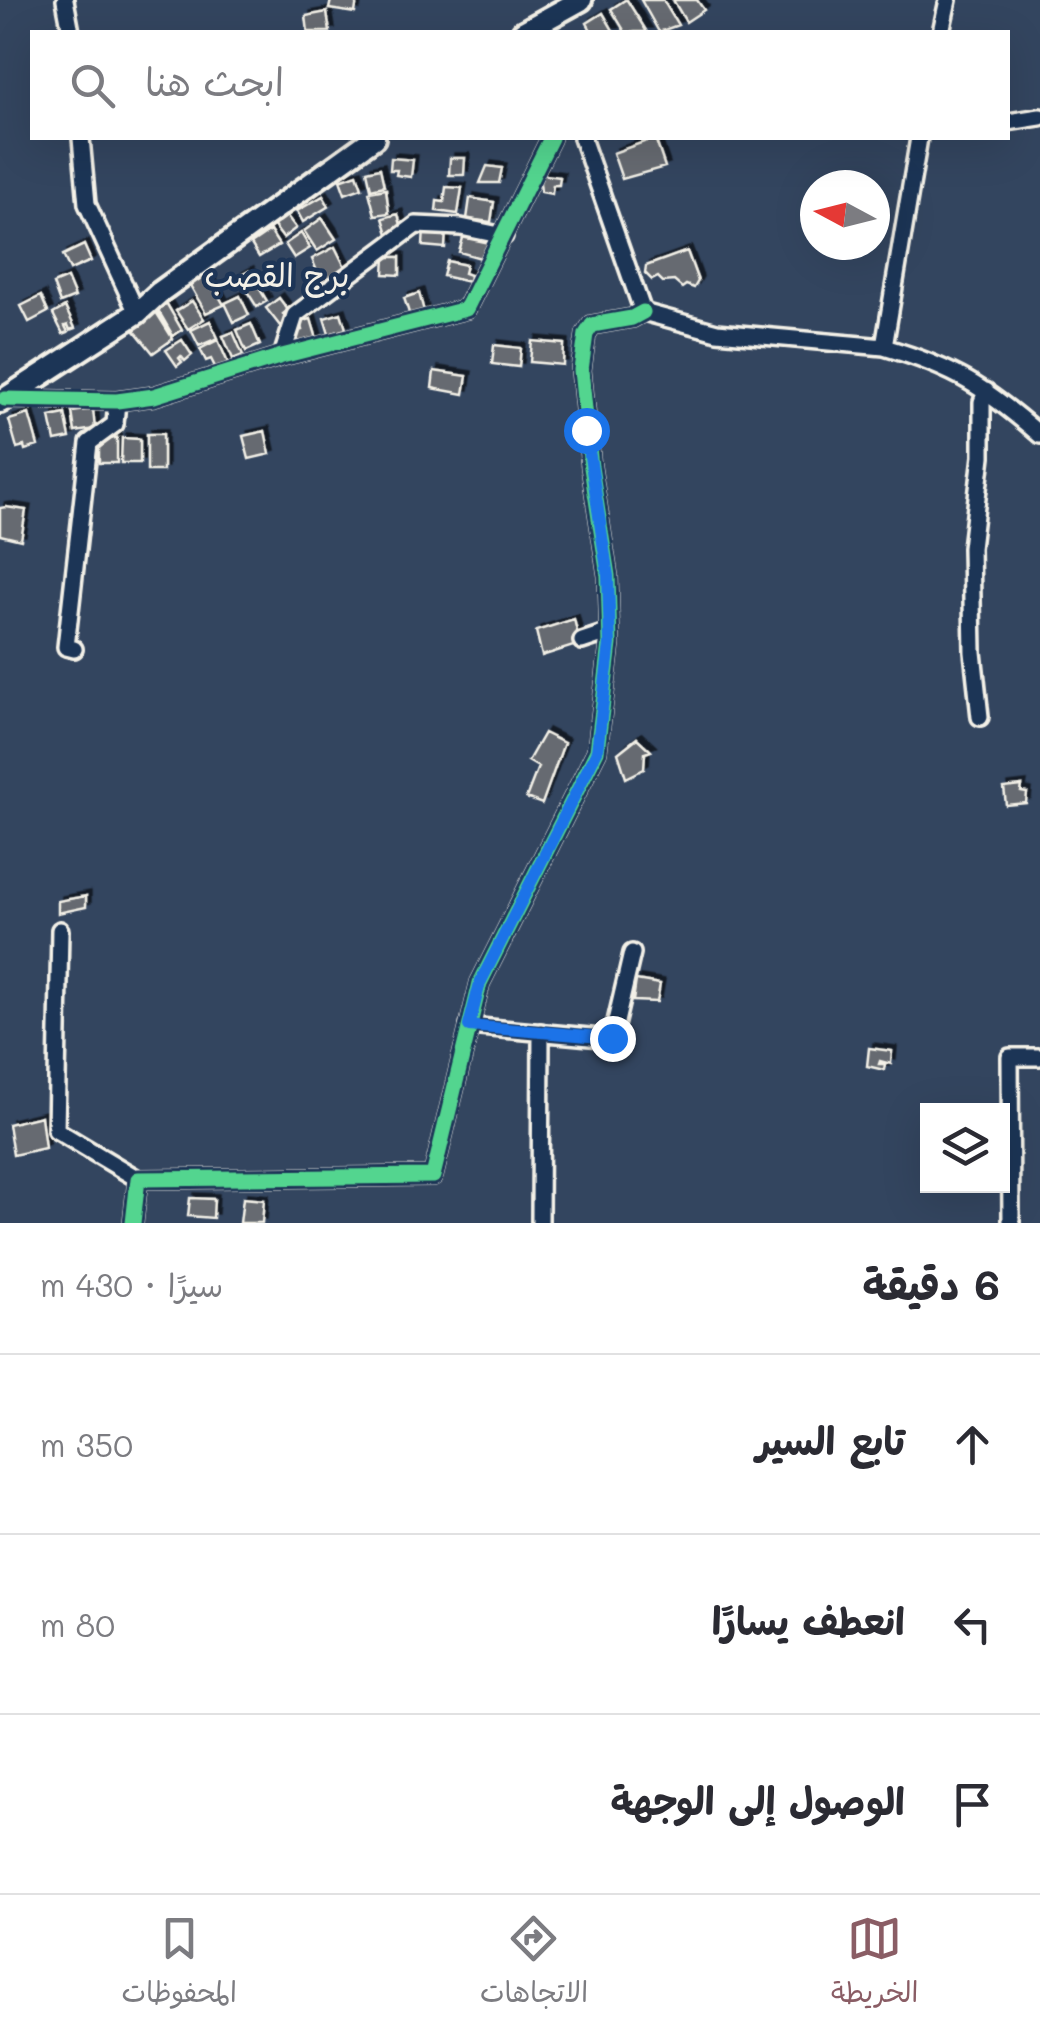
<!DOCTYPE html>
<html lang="ar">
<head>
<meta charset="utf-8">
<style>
	:root { --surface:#fff; --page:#f7f7f7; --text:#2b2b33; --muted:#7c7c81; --line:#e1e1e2; --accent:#8a5d65 }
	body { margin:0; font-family:Mali,"Playpen Sans Arabic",sans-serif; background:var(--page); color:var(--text); direction:rtl }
	.controls { position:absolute; right:30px; bottom:30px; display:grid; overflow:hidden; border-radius:0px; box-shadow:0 10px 40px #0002 }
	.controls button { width:90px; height:90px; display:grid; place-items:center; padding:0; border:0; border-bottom:2px solid var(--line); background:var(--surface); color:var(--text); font:50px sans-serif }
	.compass { position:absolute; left:800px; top:170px; width:90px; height:90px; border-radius:50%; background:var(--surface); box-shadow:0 10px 40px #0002; rotate:277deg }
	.stop { position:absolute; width:30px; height:30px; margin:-22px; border:8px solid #1a73e8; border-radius:50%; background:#fff }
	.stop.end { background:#1a73e8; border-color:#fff; box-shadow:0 2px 10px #0008 }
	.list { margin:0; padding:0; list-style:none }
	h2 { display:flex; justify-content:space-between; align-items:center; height:130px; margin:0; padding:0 40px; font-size:42px }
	h2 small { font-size:32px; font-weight:400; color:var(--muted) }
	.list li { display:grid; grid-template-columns:65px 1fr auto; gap:30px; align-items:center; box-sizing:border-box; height:180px; padding:0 40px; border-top:2px solid var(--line) }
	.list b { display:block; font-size:38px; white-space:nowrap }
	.list em { font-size:32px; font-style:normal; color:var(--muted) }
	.icon { flex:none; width:55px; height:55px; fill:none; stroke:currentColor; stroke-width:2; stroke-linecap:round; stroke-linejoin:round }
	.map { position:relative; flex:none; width:1040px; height:1223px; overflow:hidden; direction:ltr }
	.search { position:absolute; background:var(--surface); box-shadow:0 10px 40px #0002; left:30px; right:30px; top:30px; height:110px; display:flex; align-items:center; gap:25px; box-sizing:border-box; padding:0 35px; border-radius:0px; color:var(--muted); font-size:38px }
	.sheet { height:670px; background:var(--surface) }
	nav { display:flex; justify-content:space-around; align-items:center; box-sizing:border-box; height:140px; border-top:2px solid var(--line); background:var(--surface); font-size:28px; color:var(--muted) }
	nav a { display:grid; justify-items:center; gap:5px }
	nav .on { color:var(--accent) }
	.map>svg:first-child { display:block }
	.building { fill:#666b71; stroke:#f4f1e8; stroke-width:2.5; filter:url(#shadow) }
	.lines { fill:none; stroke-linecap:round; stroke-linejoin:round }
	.minor-casing { stroke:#f4f1e8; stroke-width:22 }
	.major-casing { stroke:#f4f1e8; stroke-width:28 }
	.minor { stroke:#1d3557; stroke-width:15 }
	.major { stroke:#1d3557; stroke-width:20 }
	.cycleway-casing { stroke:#1d3557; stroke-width:21 }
	.cycleway { stroke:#53d58f; stroke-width:15 }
	.route { stroke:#1a73e8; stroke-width:12 }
	.labels { text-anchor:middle; stroke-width:9; stroke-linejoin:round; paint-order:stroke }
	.quarter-label { font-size:32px; fill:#f4f1e8; stroke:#1d3557 }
</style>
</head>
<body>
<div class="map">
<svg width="1040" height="1223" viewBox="0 0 1040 1223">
	<defs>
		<filter id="shadow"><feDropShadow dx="4.5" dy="-4.5" stdDeviation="0" flood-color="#0009"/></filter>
	</defs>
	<rect width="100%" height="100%" fill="#33455f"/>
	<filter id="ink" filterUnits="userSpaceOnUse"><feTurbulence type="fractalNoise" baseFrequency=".01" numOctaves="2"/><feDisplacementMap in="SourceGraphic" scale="20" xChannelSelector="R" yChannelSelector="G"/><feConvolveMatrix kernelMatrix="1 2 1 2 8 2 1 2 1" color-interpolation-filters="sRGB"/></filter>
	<g filter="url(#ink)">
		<path class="building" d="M331,0H357L355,13L329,9Z
			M625,0H627L647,32H625L611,9Z
			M641,0H663L678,25L659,32Z
			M673,0H697L704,10L686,22Z
			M327,12L330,32H308L306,16Z
			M603,13L614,32H592L587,23Z
			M655,138L665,167L622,179L613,153Z
			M391,158L413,160L411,177L396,175L397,170H390Z
			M450,158H465L464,175H449Z
			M487,166L502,168L499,183H480Z
			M380,168L384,186L371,189L367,171Z
			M357,174L362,188L345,194L340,180Z
			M539,174L560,177L559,185H553L552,194L541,192Z
			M446,187L462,188L458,214L436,211L437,201L444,202Z
			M386,189L389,213L375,215L369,192Z
			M323,196L329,206L303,222L297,211Z
			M470,198L494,202L491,222L467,219Z
			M283,211L296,228L283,238L270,221Z
			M398,214L403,233L389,237L383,218Z
			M322,218L336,239L317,251L304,231Z
			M424,228L446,229L445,248L423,246Z
			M270,231L279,245L259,257L251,244Z
			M465,231L490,238L484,259L459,252Z
			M301,233L310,248L294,258L285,244Z
			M84,245L91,261L70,270L63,255Z
			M335,247L348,273L323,286L312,259Z
			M687,251L698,281L694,288L686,285L682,288L674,281L663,282L658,277L652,280L645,273L646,266Z
			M385,257H400V275L384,274Z
			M447,261L466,265L464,273L470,275L469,282L443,276Z
			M204,270L224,305L206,313L187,280Z
			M249,271L267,301L257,307L238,277Z
			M67,278L75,297L60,303L53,284Z
			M419,293L425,315L411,319L404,298Z
			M41,296L48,312L29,322L21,306Z
			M240,296L249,315L234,322L225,303Z
			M279,298L288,310L283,314L288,320L280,326L266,308Z
			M164,299L182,330L173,336L155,305Z
			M192,301L204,319L188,329L176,311Z
			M151,304L173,339L153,353L126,320Z
			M65,307L75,328L70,330L68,325L65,326L68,332L63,334L53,314Z
			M341,313L346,329L329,334L324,318Z
			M311,319L317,339L297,345L293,332L302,330L300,322Z
			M210,321L218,338L199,346L191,330Z
			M251,324L260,345L246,351L237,330Z
			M233,332L243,355L233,359L223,336Z
			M182,340L192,355L185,361L181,356L179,358L182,362L177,366L166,350Z
			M218,340L228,363L216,369L211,359L206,361L200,349Z
			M532,341L564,344L563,365L530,362Z
			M494,345L521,348L519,367L492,364Z
			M434,371L467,376L464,394L432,388Z
			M93,409L95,429L75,432L72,412Z
			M29,414L38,446L25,450L24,446L17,448L9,420Z
			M65,414L70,438L55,441L50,417Z
			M265,431L270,454L249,459L243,436Z
			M147,434H163V471H147Z
			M117,438V463H99V439Z
			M122,438L140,439V463H121Z
			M6,507L26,510L21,540L0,535V508Z
			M574,619L580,644L542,656L536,631Z
			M544,733L564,743L542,804L526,798L538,767L528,761Z
			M637,738L651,751L645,753L644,769L626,778L618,753Z
			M1022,786L1021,792L1027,793L1026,803L1006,805L1004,788Z
			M86,896V907L58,913V901Z
			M636,980L660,984L657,1002L633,1001Z
			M869,1048L892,1051L891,1064L880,1061L879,1064H885L884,1070L867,1066Z
			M41,1116L45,1148L13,1155L8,1124Z
			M190,1198L214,1199L213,1218L188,1216Z
			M243,1198L264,1200L262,1223H240Z"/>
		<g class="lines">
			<g class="minor-casing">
				<path id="minor" d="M65,0L71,32
					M941,32L948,0
					M1008,122L1040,117
					M81,138L87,204L137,313
					M582,138L643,312L717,332L884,347C955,368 985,387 1040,435
					M884,347L919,138
					M282,356L295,315L416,225L461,227L504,236
					M5,399L117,401L154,396L282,356L466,309L551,138
					M582,641L609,632
					M74,649L66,647L89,443L115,424L117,401
					M980,717L973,652L971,548L982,456V402L986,391
					M60,930L56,1130L138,1179
					M469,1026L612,1039L632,953
					M133,1223L138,1179L433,1176L480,983L597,751L610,644L608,576L591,467L581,370L586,334L592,325L632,318L643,312
					M540,1223L541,1032
					M1011,1223L1010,1057H1040"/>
			</g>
			<g class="major-casing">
				<path id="major" d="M523,32L581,0
					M0,402L137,313L160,292L374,138"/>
			</g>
			<use href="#minor" class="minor"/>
			<use href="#major" class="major"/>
			<g class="cycleway-casing">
				<path id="cycleway" d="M5,399L117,401L154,396L282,356L466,309L551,138
					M133,1223L138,1179L433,1176L480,983L597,751L610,644L608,576L591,467L581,370L586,334L592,325L632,318L643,312"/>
			</g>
			<use href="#cycleway" class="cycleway"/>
		</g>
	</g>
	<g class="lines" filter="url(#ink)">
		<path class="route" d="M586,430L608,576L610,644L597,751L480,983L469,1026L612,1038"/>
	</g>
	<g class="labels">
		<g class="quarter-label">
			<text x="277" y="287">برج القصب</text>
		</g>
	</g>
</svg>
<div class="controls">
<button><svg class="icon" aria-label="layers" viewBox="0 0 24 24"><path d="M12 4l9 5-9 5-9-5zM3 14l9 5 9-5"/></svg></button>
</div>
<svg class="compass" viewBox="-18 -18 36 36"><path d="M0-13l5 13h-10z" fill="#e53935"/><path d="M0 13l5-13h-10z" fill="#7c7c81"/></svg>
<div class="stop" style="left:586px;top:430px"></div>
<div class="stop end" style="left:612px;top:1038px"></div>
<div class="search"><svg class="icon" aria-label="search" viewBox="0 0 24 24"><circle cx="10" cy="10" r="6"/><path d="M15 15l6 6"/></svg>ابحث هنا</div>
</div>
<section class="sheet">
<h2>6 دقيقة<small>سيرًا · 430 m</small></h2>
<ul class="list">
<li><svg class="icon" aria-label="ahead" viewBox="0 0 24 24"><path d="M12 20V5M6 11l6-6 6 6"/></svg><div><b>تابع السير</b></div><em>350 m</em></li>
<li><svg class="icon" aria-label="left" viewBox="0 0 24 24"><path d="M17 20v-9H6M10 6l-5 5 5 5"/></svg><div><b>انعطف يسارًا</b></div><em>80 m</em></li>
<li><svg class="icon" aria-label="arrive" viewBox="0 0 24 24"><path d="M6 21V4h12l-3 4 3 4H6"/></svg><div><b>الوصول إلى الوجهة</b></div></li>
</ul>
</section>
<nav>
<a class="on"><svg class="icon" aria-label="map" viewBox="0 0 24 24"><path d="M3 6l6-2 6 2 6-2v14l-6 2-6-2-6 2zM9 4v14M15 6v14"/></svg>الخريطة</a>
<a><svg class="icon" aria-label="directions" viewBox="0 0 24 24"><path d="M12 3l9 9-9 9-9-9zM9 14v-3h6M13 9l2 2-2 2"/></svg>الاتجاهات</a>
<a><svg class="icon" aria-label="saved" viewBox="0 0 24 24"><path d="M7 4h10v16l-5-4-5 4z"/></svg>المحفوظات</a>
</nav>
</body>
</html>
